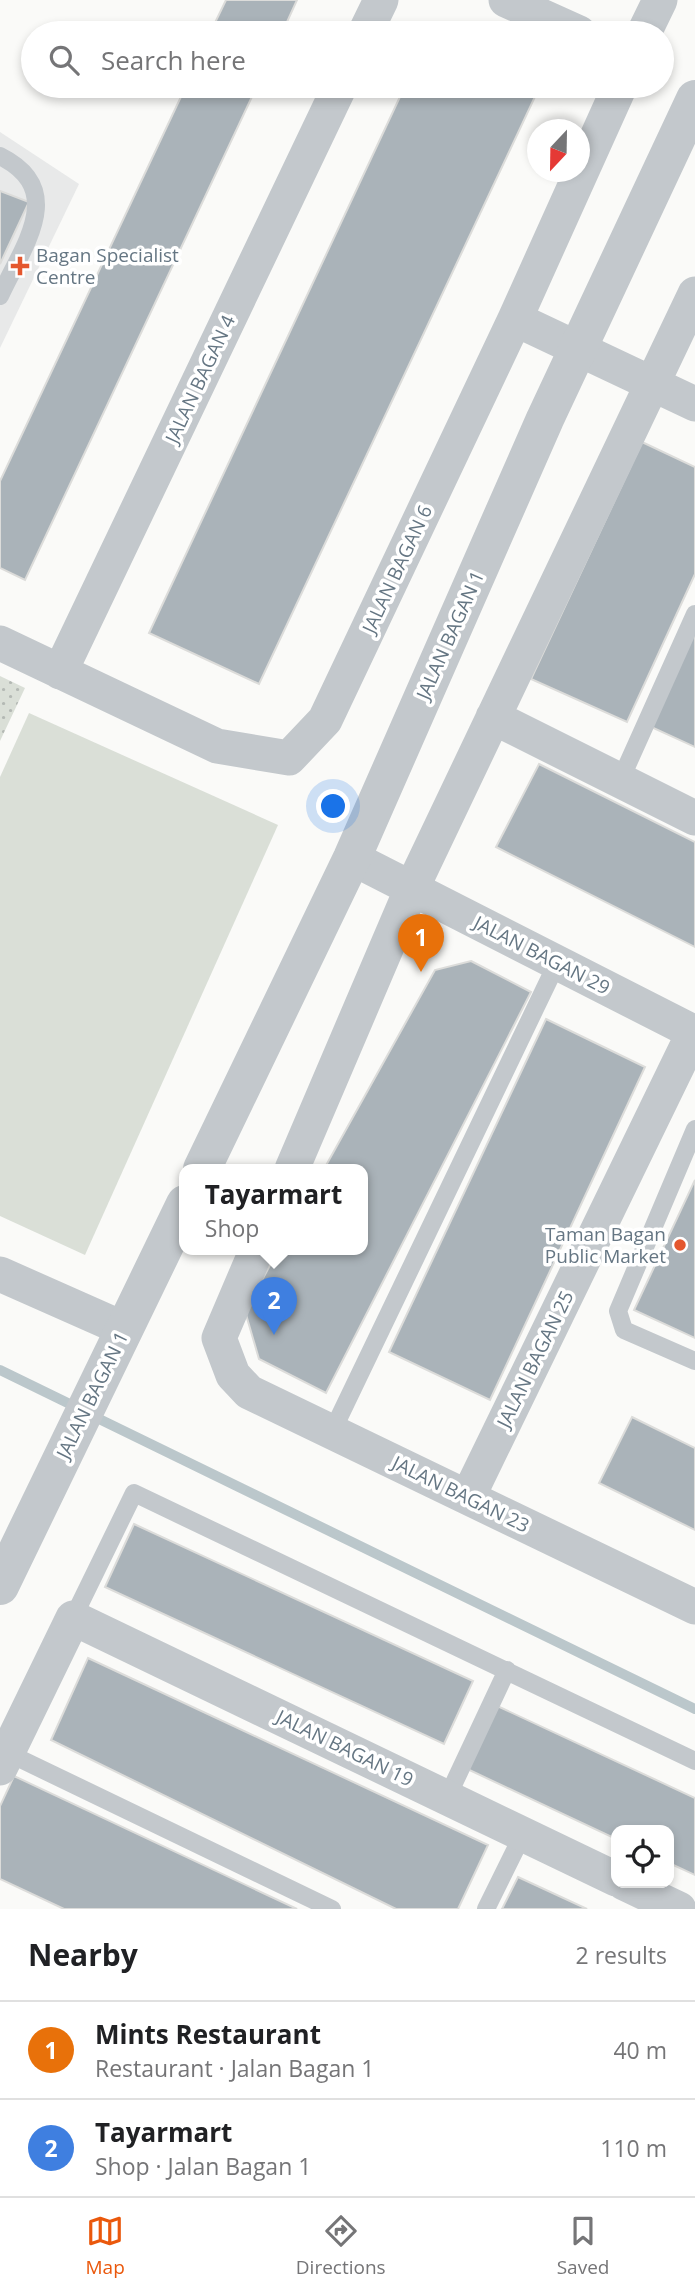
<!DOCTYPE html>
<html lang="en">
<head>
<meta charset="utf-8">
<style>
	:root { --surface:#fff; --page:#f6f6f6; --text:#202124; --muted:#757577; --line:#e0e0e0; --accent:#ea580c }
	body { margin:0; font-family:"Open Sans",sans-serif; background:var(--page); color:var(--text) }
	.controls { position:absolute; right:21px; bottom:21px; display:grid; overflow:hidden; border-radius:14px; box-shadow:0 4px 10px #0003 }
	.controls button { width:63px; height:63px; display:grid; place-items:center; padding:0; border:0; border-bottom:2px solid var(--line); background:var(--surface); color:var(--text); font:35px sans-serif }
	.compass { position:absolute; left:527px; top:119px; width:63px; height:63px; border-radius:50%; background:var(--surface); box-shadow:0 4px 10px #0003; rotate:202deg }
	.you { position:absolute; left:334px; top:807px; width:24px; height:24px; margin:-18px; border:5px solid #fff; border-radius:50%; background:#1a73e8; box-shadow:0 0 0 10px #1a73e833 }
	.badge { display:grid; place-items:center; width:46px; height:46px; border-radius:50%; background:var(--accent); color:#fff; font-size:23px; font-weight:700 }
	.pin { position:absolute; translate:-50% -58px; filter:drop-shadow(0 2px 4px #0008) }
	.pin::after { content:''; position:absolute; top:37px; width:24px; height:21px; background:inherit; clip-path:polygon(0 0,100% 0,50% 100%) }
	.popup { position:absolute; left:179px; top:1164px; width:189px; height:91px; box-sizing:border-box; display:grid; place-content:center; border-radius:14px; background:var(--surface); filter:drop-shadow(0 2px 5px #0005); font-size:23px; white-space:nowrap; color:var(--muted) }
	.popup b { font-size:26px; color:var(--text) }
	.popup::after { content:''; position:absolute; left:50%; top:100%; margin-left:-14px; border:14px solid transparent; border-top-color:var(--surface) }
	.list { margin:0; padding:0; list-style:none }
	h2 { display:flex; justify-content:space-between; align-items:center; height:91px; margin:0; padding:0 28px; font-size:30px }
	h2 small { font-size:23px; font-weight:400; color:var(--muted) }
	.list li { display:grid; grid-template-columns:46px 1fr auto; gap:21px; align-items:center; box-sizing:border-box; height:98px; padding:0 28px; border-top:2px solid var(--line) }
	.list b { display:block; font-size:26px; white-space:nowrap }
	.list p { margin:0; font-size:23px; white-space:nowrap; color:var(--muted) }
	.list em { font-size:23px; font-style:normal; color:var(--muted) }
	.icon { flex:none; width:38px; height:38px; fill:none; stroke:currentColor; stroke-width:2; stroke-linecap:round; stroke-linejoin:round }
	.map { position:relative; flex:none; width:695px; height:1909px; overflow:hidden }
	.search { position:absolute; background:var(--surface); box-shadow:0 4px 10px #0003; left:21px; right:21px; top:21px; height:77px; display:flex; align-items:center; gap:18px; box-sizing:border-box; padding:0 24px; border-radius:38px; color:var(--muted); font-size:26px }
	.sheet { height:287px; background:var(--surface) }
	nav { display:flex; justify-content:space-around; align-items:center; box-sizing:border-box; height:98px; border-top:2px solid var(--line); background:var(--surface); font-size:19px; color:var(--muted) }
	nav a { display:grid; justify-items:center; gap:4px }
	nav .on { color:var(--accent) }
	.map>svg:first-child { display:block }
	.built { fill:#e8e9e9 }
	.green { fill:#dadfd7 }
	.park { fill:url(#park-dots) }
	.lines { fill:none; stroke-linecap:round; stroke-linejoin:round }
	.stream { stroke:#bbc7cb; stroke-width:10 }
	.building { fill:#aab3b9; stroke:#dcdcda; stroke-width:2 }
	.service { stroke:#c3c8cc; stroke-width:18 }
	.minor { stroke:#c3c8cc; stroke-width:35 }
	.tertiary { stroke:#c3c8cc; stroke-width:38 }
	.poi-dot { fill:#e4572e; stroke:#fff; stroke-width:2.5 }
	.labels { text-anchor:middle; stroke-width:7; stroke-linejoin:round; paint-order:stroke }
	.poi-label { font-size:19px; fill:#657683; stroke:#fff; text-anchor:start }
	.street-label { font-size:19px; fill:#657683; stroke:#fff }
</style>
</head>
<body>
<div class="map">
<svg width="695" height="1909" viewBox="0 0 695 1909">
	<defs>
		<pattern id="park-dots" width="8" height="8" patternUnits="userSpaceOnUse" patternTransform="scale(1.75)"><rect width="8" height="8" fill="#dadfd7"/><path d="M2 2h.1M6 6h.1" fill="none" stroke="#b4b9b4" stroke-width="1.8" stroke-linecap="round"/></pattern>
	</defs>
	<rect width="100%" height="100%" fill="#fafaf8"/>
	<path class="built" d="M0,132L79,184L0,348Z"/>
	<path class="green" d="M29,713L278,825L85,1255L0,1216V777Z"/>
	<path class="park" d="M0,676L25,688L0,741Z"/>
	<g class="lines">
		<path class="stream" d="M0,1370L78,1408
			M91,1415L695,1709"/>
	</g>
	<path class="building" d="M226,0H297L282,33H210Z
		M186,86H257L25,580L0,568V481Z
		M405,86H540L259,684L149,633Z
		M0,191L29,202L0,264Z
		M642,442L695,467V574L627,722L531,679Z
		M695,628V747L649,726Z
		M539,764L695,842V947L496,847Z
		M471,961L531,992L326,1393L259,1359L245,1311L279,1249H363V1169H324L435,970Z
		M546,1019L645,1067L490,1400L389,1352Z
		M695,1180V1338L634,1310Z
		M632,1417L695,1448V1530L599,1483Z
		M134,1524L473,1681L444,1744L105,1587Z
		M88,1658L488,1845L458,1909H396L51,1740Z
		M493,1704L695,1798V1875L669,1863V1830H616V1839L463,1767Z
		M14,1776L297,1909H64L0,1879V1806Z
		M518,1877L587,1909H502Z"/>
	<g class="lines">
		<path class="service" d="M0,156C68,190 23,246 0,296
			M620,781L695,614
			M695,1129L618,1311L624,1330L695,1361
			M332,1432L557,963
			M73,1618L134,1493L695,1761
			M8,1753L332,1909
			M447,1798L507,1670
			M486,1909L523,1834"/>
		<path class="minor" d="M506,0L579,33
			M365,33L381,0
			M644,33L660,0
			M515,319L695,404
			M0,643L217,746L289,758L325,720L515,319L620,86
			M60,672L340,86
			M493,717L695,818
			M352,858L695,1033
			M292,1169L412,888L695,294
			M257,1249L219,1338L233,1375L249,1392L695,1607
			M0,1274L124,1329
			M468,1497L694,1032
			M0,1768L73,1618L616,1879
			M624,1883L679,1909"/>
		<path class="tertiary" d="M202,1169L352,858L545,419L695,99
			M0,1586L185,1204"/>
	</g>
	<g class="poi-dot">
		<path d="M16.5 255.5h7v7h7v7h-7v7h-7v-7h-7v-7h7z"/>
		<circle cx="680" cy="1245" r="7"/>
	</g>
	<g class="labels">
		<g class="poi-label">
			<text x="36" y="262">Bagan Specialist<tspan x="36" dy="22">Centre</tspan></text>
			<text x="666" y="1241" text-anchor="end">Taman Bagan<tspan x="666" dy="22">Public Market</tspan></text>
		</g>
		<g class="street-label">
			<text transform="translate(200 379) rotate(-65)" y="7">JALAN BAGAN 4</text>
			<text transform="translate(397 569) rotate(-65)" y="7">JALAN BAGAN 6</text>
			<text transform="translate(450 635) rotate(-66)" y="7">JALAN BAGAN 1</text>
			<text transform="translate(542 955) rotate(27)" y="7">JALAN BAGAN 29</text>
			<text transform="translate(535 1359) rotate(-64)" y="7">JALAN BAGAN 25</text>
			<text transform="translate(92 1395) rotate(-64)" y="7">JALAN BAGAN 1</text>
			<text transform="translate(461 1494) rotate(26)" y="7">JALAN BAGAN 23</text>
			<text transform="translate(345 1748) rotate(26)" y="7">JALAN BAGAN 19</text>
		</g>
	</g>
</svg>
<div class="controls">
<button><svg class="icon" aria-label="locate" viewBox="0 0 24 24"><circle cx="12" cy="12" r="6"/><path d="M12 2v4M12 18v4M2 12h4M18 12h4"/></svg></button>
</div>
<svg class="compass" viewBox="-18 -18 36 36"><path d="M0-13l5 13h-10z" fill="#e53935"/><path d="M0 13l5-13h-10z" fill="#757577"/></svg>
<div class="you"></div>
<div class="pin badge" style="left:421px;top:972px;background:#e8710a">1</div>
<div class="pin badge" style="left:274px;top:1335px;background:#3f7fe0">2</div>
<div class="popup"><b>Tayarmart</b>Shop</div>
<div class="search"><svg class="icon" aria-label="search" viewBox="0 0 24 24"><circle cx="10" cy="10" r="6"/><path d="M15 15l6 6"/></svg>Search here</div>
</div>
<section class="sheet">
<h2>Nearby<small>2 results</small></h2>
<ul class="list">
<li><span class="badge" style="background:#e8710a">1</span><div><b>Mints Restaurant</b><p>Restaurant · Jalan Bagan 1</p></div><em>40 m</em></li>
<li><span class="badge" style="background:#3f7fe0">2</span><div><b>Tayarmart</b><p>Shop · Jalan Bagan 1</p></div><em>110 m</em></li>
</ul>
</section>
<nav>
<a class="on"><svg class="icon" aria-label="map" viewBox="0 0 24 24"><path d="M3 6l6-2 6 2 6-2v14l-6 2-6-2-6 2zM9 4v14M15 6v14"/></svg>Map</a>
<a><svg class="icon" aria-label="directions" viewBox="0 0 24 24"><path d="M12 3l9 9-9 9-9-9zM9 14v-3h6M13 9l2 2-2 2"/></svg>Directions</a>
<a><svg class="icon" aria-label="saved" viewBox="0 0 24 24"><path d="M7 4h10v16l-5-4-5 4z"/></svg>Saved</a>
</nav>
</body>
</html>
